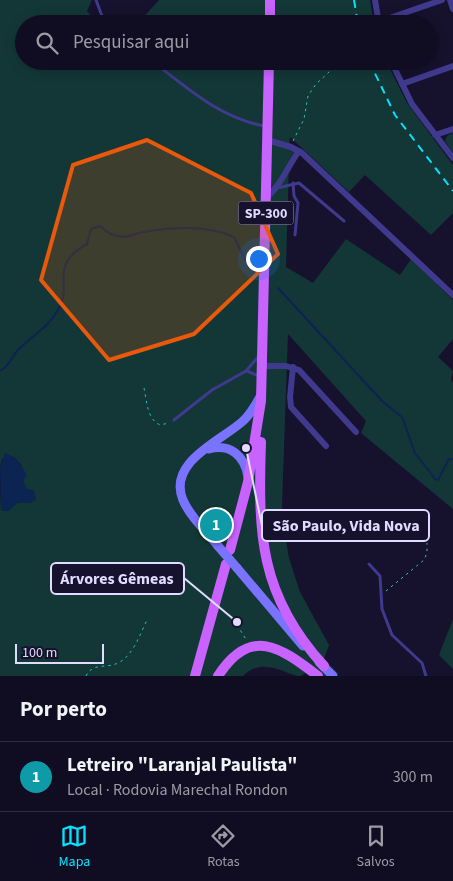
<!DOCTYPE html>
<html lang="pt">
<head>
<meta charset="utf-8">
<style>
	:root { --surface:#100d22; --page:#1e1b2f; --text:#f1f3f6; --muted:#9c9ca5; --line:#302d40; --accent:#08e1ff }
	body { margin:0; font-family:"Source Sans 3",sans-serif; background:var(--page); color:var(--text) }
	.scale { position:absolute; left:15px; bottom:12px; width:89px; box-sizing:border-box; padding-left:5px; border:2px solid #e1dcff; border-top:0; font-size:14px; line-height:18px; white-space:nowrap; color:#e1dcff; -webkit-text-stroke:4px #16112d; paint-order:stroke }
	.you { position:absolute; left:258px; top:258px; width:18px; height:18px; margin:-12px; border:4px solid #fff; border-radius:50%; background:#1a73e8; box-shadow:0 0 0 8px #1a73e833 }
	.badge { display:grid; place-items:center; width:32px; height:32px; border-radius:50%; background:var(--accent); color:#fff; font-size:16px; font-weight:700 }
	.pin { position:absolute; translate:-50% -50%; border:2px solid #fff; box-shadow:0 1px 5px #0006 }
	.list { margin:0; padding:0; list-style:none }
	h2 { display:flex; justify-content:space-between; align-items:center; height:65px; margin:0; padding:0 20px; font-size:21px }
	h2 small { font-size:16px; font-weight:400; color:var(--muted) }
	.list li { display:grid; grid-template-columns:32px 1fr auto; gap:15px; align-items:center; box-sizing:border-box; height:70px; padding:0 20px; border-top:1px solid var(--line) }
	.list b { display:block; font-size:19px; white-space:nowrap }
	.list p { margin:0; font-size:16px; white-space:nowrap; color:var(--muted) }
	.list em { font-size:16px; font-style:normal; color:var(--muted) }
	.icon { flex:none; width:28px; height:28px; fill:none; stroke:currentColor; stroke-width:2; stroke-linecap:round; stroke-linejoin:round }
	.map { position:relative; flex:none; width:453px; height:676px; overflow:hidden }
	.search { position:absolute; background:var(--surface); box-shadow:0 2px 12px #0003; left:15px; right:15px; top:15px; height:55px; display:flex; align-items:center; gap:12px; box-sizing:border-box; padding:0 18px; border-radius:28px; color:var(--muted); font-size:19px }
	.sheet { height:135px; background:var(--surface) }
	nav { display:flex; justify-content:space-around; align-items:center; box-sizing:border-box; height:70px; border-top:1px solid var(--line); background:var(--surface); font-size:14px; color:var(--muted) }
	nav a { display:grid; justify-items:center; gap:2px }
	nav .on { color:var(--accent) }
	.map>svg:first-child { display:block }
	.green { fill:#133737 }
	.water { fill:#0b2451 }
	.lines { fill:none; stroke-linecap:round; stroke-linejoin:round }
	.stream { stroke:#0b2451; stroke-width:2 }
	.path { stroke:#2cc3bd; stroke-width:1; stroke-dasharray:2.5 4; stroke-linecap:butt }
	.service { stroke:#3f3a8d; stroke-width:3 }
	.minor { stroke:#3f3a8d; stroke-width:6 }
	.secondary { stroke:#7a73ff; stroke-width:9 }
	.primary { stroke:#c863ff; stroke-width:10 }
	.rail { stroke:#08e1ff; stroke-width:2; stroke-dasharray:8 6; stroke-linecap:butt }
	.secondary-bridge { stroke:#7a73ff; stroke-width:9 }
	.marked { fill:#e8590c; fill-opacity:0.2; stroke:#e8590c; stroke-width:4; stroke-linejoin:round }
	.labels { text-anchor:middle; stroke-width:5; stroke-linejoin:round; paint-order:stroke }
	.shield { fill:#16112d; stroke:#a49fc0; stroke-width:1 }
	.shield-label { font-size:14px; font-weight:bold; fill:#e1dcff }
	.leader { fill:none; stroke:#e1dcff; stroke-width:2 }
	.callout-dot { fill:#e1dcff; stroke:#16112d; stroke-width:2 }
	.callout { fill:#16112d; stroke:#e1dcff; stroke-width:2 }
	.callout-label { font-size:16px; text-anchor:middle; font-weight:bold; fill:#e1dcff }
</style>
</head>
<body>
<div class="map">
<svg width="453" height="676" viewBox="0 0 453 676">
	<rect width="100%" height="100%" fill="#16112d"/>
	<path class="green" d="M0,0H92L87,11L99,24H24V61H386L407,103L453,165V213L431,235L365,175L349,192L290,137L289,149L295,151L289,161L286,267L313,283L346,239L400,275L411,259L453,300V339L438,357L453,371L451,379L453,383V509L361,433L366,421L288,334L282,505L283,523L289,558L300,592L329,645L324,659L338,673L337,676H321L311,669L301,676H297C277,669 260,659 243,676H0V487L1,510L8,511L17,503H30L23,481L26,475L20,463L2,459L0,468Z
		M159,0H370L374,24H137Z
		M453,133V153L445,141L447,136Z
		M453,619V669L439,655Z"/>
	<path class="water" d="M5,453L16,458L27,475L23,481L27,489L34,490L36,500L30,503H17L8,511L1,510L0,468Z"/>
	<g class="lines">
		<path class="stream" d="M278,288L383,402L402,417L415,453L435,479L438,480L449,459H453
			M0,371C9,367 11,358 17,351C31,336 48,328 58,310C74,284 47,266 87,244L91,229L100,226C107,233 115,237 125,237C131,236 138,233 144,232C173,227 207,225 234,237L249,267"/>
		<path class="path" d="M293,141L304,119L308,96L316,84L341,61
			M144,388C147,402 147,419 160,425L169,423
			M386,591L424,560L427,553V543
			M237,625L247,641
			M86,676C93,662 106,669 118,663C133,656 140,634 147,620"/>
		<path class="service" d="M96,0L105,24
			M152,61C186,87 221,119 265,126
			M293,183L294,196L298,203L295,235
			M277,188L299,183L344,221
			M247,371L259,376
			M174,420L212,390L246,371L259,356
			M369,564L380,576L382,609L392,635L422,663L426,676"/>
		<path class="minor" d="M375,0L379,24
			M450,0L453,9
			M378,22L442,0
			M391,61L412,104L453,158
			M402,84L453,66
			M435,135L453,129
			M267,140L291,147L302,153L453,295
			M266,198C280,187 288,166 299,151
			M262,366H286L299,370L356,432
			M293,367L290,397L291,407L326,446"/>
		<path class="secondary" d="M209,449C230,443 245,456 248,477
			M218,546C207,532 190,517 183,500C167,462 221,441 243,421C251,414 256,404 261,395
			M237,568L303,646
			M319,662L333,676"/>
		<path class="primary" d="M270,24V0
			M261,442C258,533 259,595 324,666
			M230,550L248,482L261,401L269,61
			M195,676L226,564
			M218,676C251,625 281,648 318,676"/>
		<path class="rail" d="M354,0L358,24
			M369,61L395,115L453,191"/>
		<path class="secondary-bridge" d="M218,546L237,568"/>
	</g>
	<path class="marked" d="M147,140L251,193L278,254L194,334L109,360L41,280L73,165Z"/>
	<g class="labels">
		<rect class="shield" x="238.5" y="201.5" width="55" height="23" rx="4"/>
		<g class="shield-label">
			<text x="266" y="218">SP-300</text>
		</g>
	</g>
	<path class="leader" d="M246 448L262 526M237 622L184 578"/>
	<g class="callout-dot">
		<circle cx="246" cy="448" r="5"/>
		<circle cx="237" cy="622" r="5"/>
	</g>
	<g class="callout">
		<rect x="262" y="510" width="167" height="31" rx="5"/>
		<rect x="51" y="563" width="133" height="31" rx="5"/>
	</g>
	<g class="callout-label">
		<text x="346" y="531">São Paulo, Vida Nova</text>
		<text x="117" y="584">Árvores Gêmeas</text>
	</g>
</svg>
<div class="scale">100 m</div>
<div class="you"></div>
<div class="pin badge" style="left:216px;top:525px;background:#0f9aa8">1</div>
<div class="search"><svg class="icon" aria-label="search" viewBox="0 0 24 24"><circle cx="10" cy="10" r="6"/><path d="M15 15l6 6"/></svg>Pesquisar aqui</div>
</div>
<section class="sheet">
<h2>Por perto<small></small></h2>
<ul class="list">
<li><span class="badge" style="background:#0f9aa8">1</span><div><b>Letreiro &quot;Laranjal Paulista&quot;</b><p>Local · Rodovia Marechal Rondon</p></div><em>300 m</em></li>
</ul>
</section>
<nav>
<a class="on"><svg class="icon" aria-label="map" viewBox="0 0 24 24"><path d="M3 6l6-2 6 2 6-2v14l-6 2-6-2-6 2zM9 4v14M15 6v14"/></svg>Mapa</a>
<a><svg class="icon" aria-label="directions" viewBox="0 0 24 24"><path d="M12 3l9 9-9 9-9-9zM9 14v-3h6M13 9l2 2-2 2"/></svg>Rotas</a>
<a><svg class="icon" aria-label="saved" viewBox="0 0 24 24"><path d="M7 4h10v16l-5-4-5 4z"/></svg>Salvos</a>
</nav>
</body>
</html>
